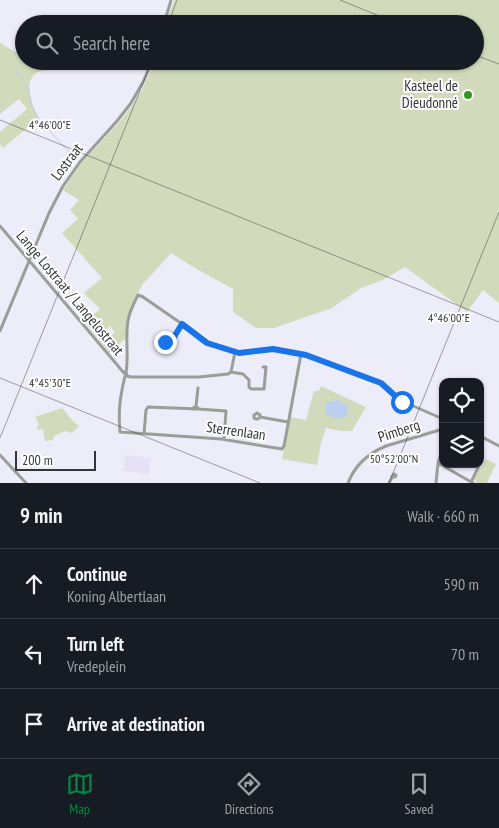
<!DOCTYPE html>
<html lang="en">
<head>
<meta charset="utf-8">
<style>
	:root { --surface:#171b24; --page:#242831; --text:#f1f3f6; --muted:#9ea1a6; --line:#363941; --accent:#0b8043 }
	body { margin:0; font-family:"PT Sans Narrow",sans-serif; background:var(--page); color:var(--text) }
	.controls { position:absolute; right:15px; bottom:15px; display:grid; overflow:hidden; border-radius:10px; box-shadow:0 1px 4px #0004 }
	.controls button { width:45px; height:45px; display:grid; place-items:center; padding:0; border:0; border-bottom:1px solid var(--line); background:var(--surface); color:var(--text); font:25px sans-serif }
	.scale { position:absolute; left:15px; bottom:12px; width:81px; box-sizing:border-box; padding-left:5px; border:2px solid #35363b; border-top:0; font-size:14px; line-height:18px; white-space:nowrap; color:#35363b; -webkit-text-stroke:4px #fff; paint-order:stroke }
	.stop { position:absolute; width:15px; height:15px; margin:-11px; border:4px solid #1a73e8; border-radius:50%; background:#fff }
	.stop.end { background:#1a73e8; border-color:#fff; box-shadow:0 1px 5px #0008 }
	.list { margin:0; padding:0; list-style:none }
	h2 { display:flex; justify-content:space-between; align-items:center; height:65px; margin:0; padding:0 20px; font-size:21px }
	h2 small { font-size:16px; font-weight:400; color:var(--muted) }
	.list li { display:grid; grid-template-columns:32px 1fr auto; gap:15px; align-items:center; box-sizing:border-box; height:70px; padding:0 20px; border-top:1px solid var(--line) }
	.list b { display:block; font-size:19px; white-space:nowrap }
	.list p { margin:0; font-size:16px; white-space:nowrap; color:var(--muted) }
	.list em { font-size:16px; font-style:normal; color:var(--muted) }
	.icon { flex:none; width:28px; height:28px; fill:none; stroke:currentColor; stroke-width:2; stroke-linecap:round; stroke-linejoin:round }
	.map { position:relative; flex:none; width:499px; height:483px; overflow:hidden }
	.search { position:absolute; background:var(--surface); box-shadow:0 1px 4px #0004; left:15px; right:15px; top:15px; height:55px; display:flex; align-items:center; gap:12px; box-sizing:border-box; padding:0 18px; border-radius:28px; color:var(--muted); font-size:19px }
	.sheet { height:275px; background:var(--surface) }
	nav { display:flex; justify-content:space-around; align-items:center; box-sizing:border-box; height:70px; border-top:1px solid var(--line); background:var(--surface); font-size:14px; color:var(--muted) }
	nav a { display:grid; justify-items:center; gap:2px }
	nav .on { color:var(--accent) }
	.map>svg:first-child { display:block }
	.industrial { fill:#e7e0f6 }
	.green { fill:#d1dabb }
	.water { fill:#bdcef1 }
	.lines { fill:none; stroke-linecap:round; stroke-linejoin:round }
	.stream { stroke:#bdcef1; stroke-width:1 }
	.minor { stroke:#9c9d98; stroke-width:3 }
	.route { stroke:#1a73e8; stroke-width:6 }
	.ticks { fill:none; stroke:#35363b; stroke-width:1; stroke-opacity:0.45 }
	.poi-dot { fill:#309821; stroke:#fff; stroke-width:2 }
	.labels { text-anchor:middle; stroke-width:4; stroke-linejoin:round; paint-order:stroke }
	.poi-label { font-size:15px; fill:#35363b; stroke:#fff; text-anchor:end }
	.street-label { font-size:15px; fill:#35363b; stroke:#fff }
	.ticks-label { font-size:12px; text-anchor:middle; fill:#35363b; stroke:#fff; stroke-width:4; stroke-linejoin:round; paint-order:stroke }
</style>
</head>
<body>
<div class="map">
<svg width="499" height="483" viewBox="0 0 499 483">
	<rect width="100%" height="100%" fill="#ecedf9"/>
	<path class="industrial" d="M125,455L151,458L149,474L124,471Z"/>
	<path class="green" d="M174,0H499V303L483,290L467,312L405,267L383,280L361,288L332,308L274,328H256L233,312V289L195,268L171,253L143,284L139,291L129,314L125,339L109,353L102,343L115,332L110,326L97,337L85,322L100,309L84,293L102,278L62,233L78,219L70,210L79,200L63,190L80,165L122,119L131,107L142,90L154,61H475V24H166Z
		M0,43L24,57V61H31L46,70C42,71 38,71 35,74C21,86 36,113 43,125L32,124L3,148L0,144V132L27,109L19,99L0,114Z
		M321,386L366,407L352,431H341L326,428L321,443L317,465L282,459L290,417L306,420L314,391H319Z
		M62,408L73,421L79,426L72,433L65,431L54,436L53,440L45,441L43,429L37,430V427L39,424L35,417Z
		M486,459L496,464L487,483H477L474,479Z"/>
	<path class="water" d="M339,400L346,405L348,412L344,418C333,419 323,417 326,403L329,401Z"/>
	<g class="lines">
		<path class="stream" d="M15,71L24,81V85L29,88L30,101L32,107L37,117L77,161"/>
		<path class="minor" d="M164,24L171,0
			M0,226L124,373
			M0,331L49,213L63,186L80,162L117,121L131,103L143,82L152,61
			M172,340L170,338H168L165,339V342L167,345L171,344L172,340L182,324
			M301,354L284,446L282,449L221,439L120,432C118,411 120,397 125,376L127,375L126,373C129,355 125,338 128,321C129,312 134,303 138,295L143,297L211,344L241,353L273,349L306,355L381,383L402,401L443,419
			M231,372L243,374L249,380V387L251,389H264L266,367H263
			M127,376L131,377H199L228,374L231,372L235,352
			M196,406L198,388
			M199,409L226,411L224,439
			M260,417V415L257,413L254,415V418L256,419H258L260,417L288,422
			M144,434L146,410L148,407L199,409L196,406L192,409
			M480,436L499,446
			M0,455L26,483
			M438,463L473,483
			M471,482L480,464
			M348,483C355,465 369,453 386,446L443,429
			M389,483L394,474L396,475L395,477L392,476
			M436,483L438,463L443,448"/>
	</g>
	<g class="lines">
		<path class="route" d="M165,342V339L168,338H170L172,340L182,324L207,343L239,353L273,349L306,355L381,383L402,402"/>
	</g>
	<path class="ticks" d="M340,0L399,24M168,24L177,0M475,55L499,64M0,120L499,322M0,378L260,483M0,438L152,61M389,483L499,212"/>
	<circle class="poi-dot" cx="468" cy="95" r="5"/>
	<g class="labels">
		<g class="poi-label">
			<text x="458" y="91">Kasteel de<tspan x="458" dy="17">Dieudonné</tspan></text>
		</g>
		<g class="street-label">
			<text transform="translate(67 162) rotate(-53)" y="5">Lostraat</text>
			<text transform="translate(70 293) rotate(50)" y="5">Lange Lostraat / Langelostraat</text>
			<text transform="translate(236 431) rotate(8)" y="5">Sterrenlaan</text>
			<text transform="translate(399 431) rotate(-18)" y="5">Pimberg</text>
		</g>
	</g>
	<g class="ticks-label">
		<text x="50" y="129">4°46'00"E</text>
		<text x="449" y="322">4°46'00"E</text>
		<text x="50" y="387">4°45'30"E</text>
		<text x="394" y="463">50°52'00"N</text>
	</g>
</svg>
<div class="controls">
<button><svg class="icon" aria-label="locate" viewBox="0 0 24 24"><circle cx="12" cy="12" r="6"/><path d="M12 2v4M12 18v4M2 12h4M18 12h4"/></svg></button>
<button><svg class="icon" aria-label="layers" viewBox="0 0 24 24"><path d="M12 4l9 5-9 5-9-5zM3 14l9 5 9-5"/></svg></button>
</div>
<div class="scale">200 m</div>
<div class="stop" style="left:402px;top:402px"></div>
<div class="stop end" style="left:165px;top:342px"></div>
<div class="search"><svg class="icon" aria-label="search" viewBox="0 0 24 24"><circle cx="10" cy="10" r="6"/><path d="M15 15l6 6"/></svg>Search here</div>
</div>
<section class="sheet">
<h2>9 min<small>Walk · 660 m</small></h2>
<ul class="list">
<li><svg class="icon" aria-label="ahead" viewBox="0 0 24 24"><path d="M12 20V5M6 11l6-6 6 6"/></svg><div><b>Continue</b><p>Koning Albertlaan</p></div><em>590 m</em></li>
<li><svg class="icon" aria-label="left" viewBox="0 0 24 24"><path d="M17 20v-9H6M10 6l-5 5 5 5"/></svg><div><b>Turn left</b><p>Vredeplein</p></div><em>70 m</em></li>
<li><svg class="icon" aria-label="arrive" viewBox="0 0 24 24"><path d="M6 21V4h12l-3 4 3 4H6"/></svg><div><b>Arrive at destination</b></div></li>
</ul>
</section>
<nav>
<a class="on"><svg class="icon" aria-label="map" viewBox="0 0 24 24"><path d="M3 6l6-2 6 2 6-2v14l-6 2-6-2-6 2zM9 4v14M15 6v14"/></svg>Map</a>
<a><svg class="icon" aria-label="directions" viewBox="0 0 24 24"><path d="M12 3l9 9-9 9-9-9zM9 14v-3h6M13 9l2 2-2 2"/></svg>Directions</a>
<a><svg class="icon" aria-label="saved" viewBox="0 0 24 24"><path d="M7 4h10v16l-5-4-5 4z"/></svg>Saved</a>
</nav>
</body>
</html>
